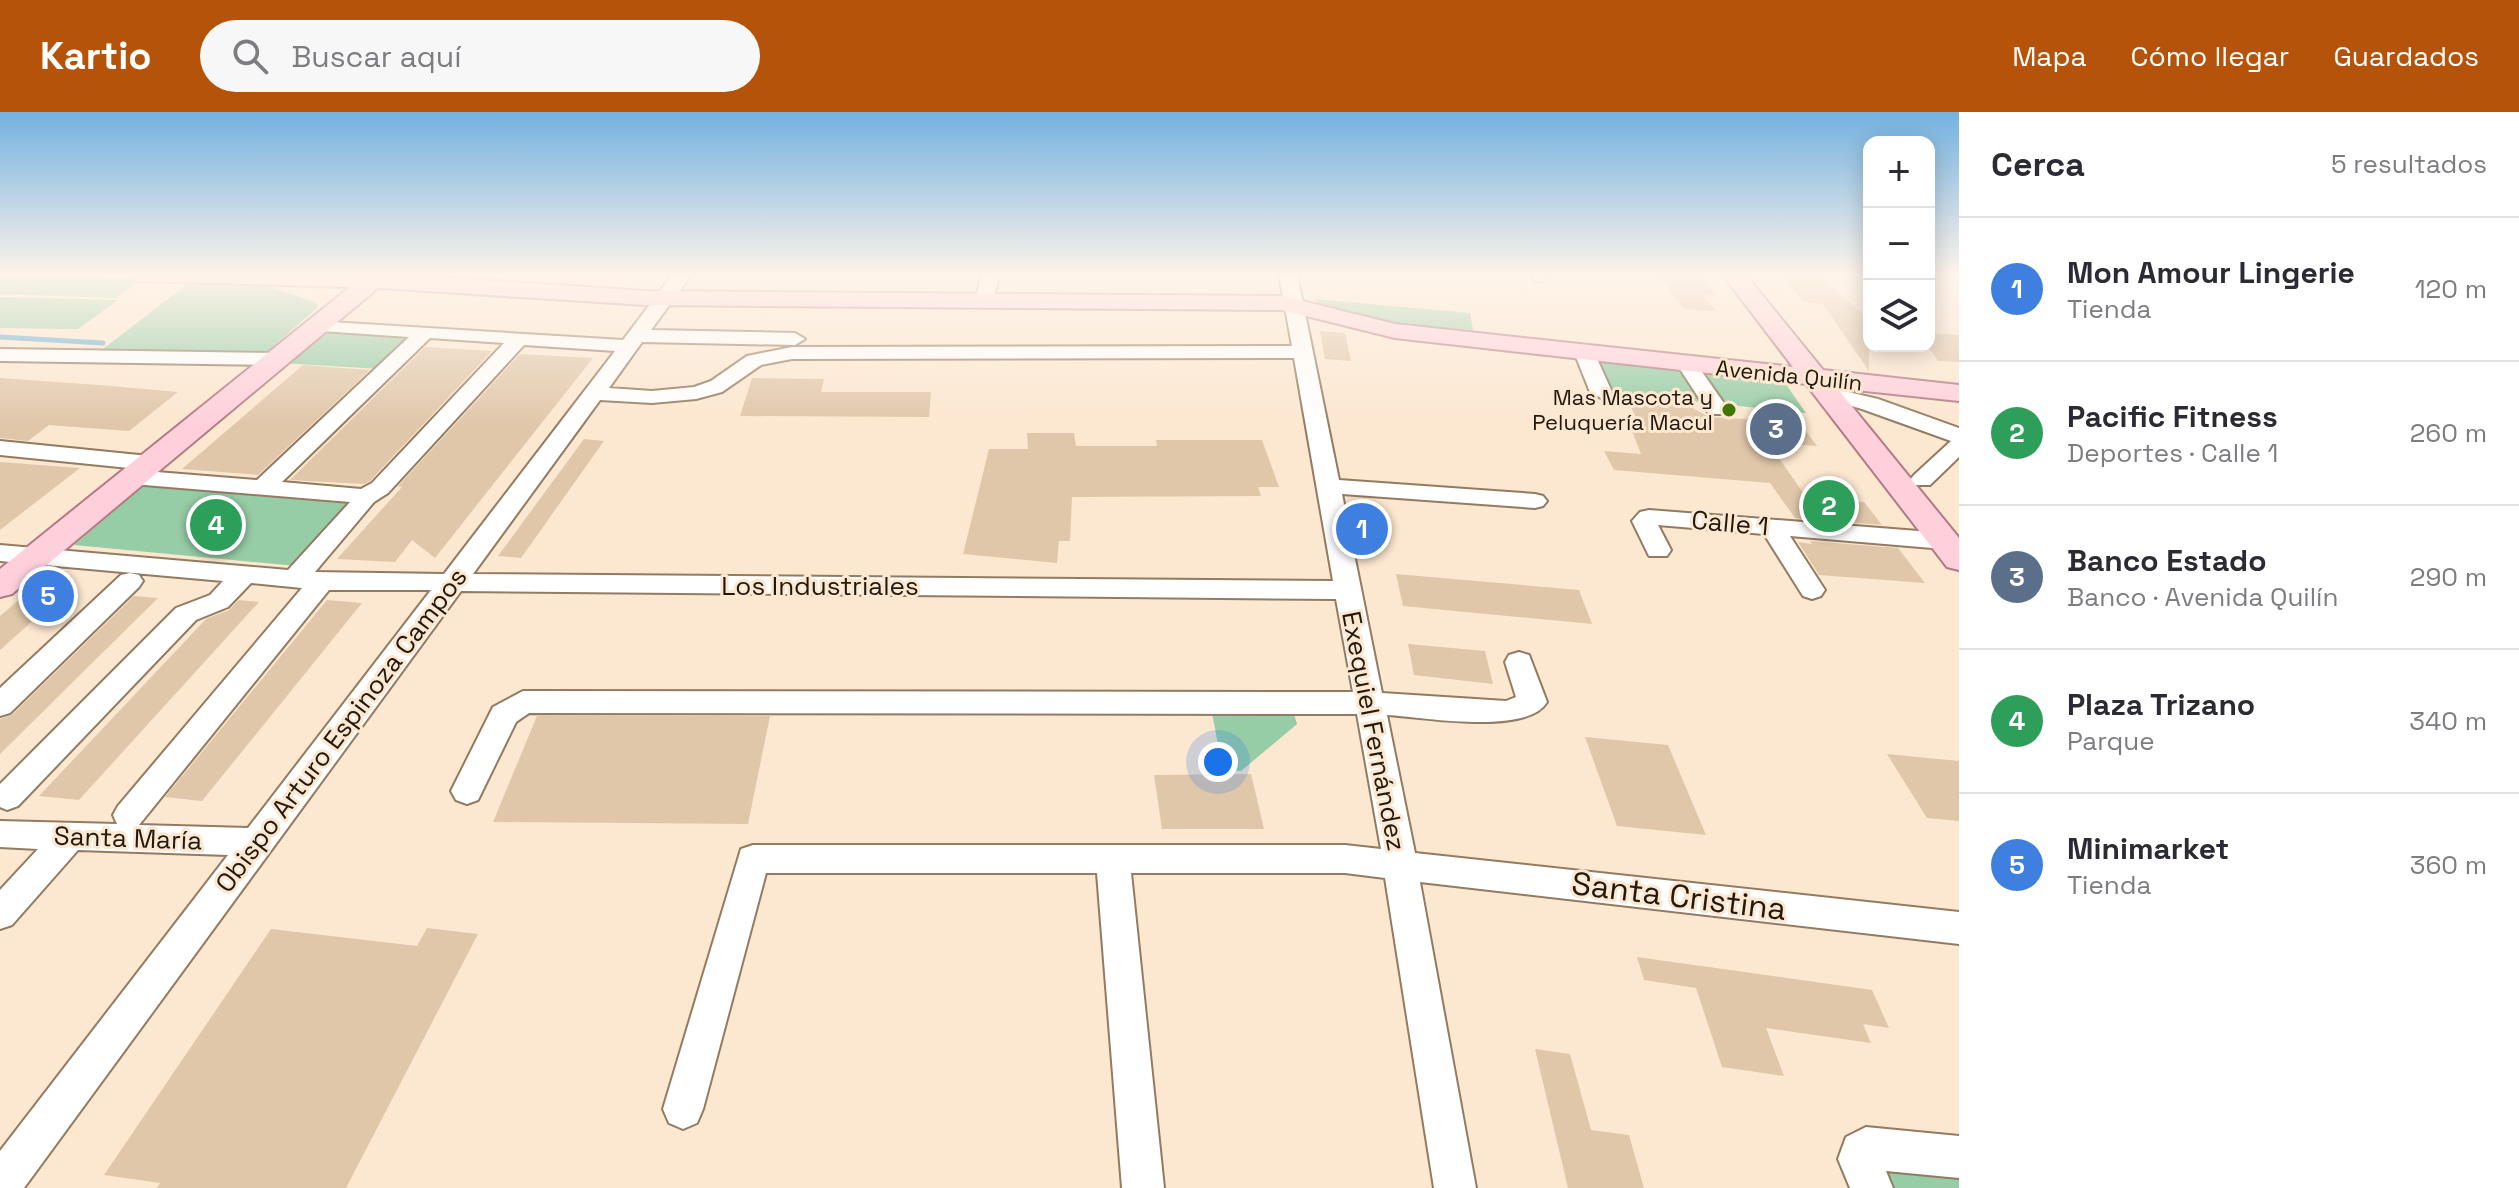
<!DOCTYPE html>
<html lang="es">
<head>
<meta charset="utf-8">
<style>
	:root { --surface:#fff; --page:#f7f7f7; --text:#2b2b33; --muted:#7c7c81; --line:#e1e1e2; --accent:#b45309 }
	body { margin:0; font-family:"Space Grotesk",sans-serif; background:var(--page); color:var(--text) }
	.controls { position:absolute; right:24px; top:24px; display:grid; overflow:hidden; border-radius:16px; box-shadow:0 4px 20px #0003 }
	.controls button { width:72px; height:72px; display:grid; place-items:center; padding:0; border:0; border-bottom:2px solid var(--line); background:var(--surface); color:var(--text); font:40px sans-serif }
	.you { position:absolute; left:1218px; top:650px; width:28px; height:28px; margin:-20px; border:6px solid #fff; border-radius:50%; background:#1a73e8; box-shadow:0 0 0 12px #1a73e833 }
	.badge { display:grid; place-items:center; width:52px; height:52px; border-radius:50%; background:var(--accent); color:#fff; font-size:26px; font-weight:700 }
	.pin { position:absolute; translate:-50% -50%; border:4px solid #fff; box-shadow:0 2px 8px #0006 }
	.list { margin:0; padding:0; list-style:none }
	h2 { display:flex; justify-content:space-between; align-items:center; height:104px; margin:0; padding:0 32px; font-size:34px }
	h2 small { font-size:26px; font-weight:400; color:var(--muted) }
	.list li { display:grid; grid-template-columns:52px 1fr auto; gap:24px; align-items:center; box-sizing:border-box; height:144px; padding:0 32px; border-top:2px solid var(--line) }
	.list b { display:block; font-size:30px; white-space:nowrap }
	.list p { margin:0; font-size:26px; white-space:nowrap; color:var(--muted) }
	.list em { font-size:26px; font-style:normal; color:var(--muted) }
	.icon { flex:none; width:44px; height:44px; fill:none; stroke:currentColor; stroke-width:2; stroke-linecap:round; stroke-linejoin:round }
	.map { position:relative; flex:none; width:1959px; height:1076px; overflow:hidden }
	header { display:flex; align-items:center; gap:48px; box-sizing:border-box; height:112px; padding:0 40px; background:var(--accent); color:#fff }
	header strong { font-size:38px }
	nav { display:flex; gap:44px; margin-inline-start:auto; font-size:28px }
	.search { width:560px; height:72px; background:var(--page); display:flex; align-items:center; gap:20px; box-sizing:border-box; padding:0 28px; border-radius:44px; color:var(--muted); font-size:30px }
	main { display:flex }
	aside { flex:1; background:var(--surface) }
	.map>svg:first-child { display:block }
	.green { fill:#96cca6 }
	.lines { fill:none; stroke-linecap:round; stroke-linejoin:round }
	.stream { stroke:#64acd4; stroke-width:5 }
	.building { fill:#e0c7aa }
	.minor-casing { stroke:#927b61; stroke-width:4 }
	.major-casing { stroke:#b07b84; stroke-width:4 }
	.minor { fill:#fff; fill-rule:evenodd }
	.major { fill:#fed0dc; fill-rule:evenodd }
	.poi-dot { fill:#3f7605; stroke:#fce7d0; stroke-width:3 }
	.labels { text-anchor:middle; stroke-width:6; stroke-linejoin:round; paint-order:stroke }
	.far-street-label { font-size:22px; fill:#21180e; stroke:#fce7d0 }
	.far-poi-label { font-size:22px; fill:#21180e; stroke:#fce7d0; text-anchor:end }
	.street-label { font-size:26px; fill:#21180e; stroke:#fce7d0 }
	.near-street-label { font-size:32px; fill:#21180e; stroke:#fce7d0 }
</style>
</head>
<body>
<header>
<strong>Kartio</strong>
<div class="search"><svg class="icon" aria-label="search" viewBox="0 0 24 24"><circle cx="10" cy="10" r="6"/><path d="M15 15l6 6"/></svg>Buscar aquí</div>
<nav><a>Mapa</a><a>Cómo llegar</a><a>Guardados</a></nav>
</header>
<main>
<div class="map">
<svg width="1959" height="1076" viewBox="0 0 1959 1076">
	<rect width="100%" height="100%" fill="#fce7d0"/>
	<path class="green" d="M0,162L141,167L116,186L0,182Z
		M186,173L271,175L315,190L318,195L269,238L252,244L99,240Z
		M0,185L118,188L78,217L0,216Z
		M1315,187L1470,201L1473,218L1381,211L1320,195Z
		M326,220L413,226L380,257L281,251L312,225Z
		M1594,248L1783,268L1806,301L1605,280Z
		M143,374L353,392L297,454L74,433Z
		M1212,601L1294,602L1297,612L1241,659L1223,658Z
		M1866,1044L1959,1056V1076H1880Z"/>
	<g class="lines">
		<path class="stream" d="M0,225L103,231"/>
	</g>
	<path class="building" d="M1657,162L1701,164L1717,184L1703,183L1716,199L1684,197Z
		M1779,162L1820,163L1869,208V259L1823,192L1804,190Z
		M1320,219L1345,221L1351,249L1325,247Z
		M1929,221L1959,223V250L1938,249L1929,236Z
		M425,235L492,239L370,369L364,372L290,368Z
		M520,242L593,246L435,446L412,428L395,450L337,447L402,375L398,374Z
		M303,253L370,258L258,363L182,357Z
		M0,266L112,274L178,280L129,319L49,313L28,329L0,326Z
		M752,266L824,267L821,280H931L929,305L740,304Z
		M1628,289L1689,294L1709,305L1799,310L1817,334L1768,331L1807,386L1864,390L1882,413L1795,406L1770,371L1614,358L1604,339L1641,342L1632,319L1643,320Z
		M1027,321H1074L1076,334H1157L1156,328H1262L1279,375H1258L1261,384L1072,385L1070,429H1059L1057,451L963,442L989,337H1028Z
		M584,327L604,329L521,446L498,444Z
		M0,350L80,356L0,418Z
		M1810,429L1898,436L1925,471L1819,463L1798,430L1812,432Z
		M1396,462L1579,478L1592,512L1403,494Z
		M33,476L66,479L0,538V504Z
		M134,484L158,486L0,642V607L12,603Z
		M239,488L259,490L79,688L39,684L206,507L229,498Z
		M327,488L362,491L202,689L165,685Z
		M1408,532L1485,539L1493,572L1414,563Z
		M537,604H770L748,712L493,710Z
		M1585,625L1668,633L1706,723L1617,714Z
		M1887,642L1959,649V709L1927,706Z
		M1251,662L1264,717H1162L1154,663Z
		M427,816L478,822L346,1076H157L160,1071L104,1063L271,817L417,834Z
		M1637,845L1872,878L1889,916L1863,912L1871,931L1766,916L1784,964L1722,955L1696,876L1644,868Z
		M1535,937L1570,942L1591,1018L1629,1023L1644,1076H1568Z"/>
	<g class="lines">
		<g class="minor-casing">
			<path id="minor" d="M673,162H692L651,218L795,221L805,227L795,233L642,230L609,276L652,279L694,275L711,269L747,244L792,235L1292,234L1279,162H1297L1339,368L1535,382L1543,384L1547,389L1543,394L1535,396L1342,382L1382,581L1506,589L1516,585L1505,550L1509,543L1519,540L1529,543L1547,590C1527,624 1422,605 1387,603L1415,741L1959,800V832L1420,770L1476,1076H1434L1385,766L1345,761H1131L1164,1076H1122L1097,761H766L703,997L697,1011L683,1017L669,1011L663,997L741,737L753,733H1345L1381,737L1357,602L529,601L516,610L478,688L467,692L456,688L451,679L493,595L523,579L1353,580L1336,487L461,479L24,1076H0V1039L228,743L78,738L12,813L0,817V778L38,737L0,735V709L117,712L113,703L118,694L302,476L251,471L228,495L196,508L18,694L7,698L0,695V672L176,496L210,483L223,469L0,449V433L288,458L350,390L132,372L124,370L120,365L124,360L132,358L257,368L409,225L321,219L314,217L311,213L314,209L623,228ZM430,226L504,231L372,371L361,377L282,370ZM524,233L615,239L444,462L315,460L374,390L388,381ZM1294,246L1333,469L473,462L600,288L652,291L696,287L722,280L761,253L792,247ZM329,478H431L248,716L139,713Z
				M982,162H1000L993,188L984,194L975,188Z
				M1531,162H1549V164L1540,169L1534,168Z
				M1584,234L1594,240L1612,280L1608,284L1601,286L1590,280L1574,240Z
				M0,237L280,241L290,247L280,253L0,249Z
				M1686,245L1693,247L1728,297L1725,302H1709L1706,297L1676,251Z
				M1827,275L1878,287L1959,316V345L1930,373H1914L1910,368L1914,363L1951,329L1862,297L1820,285L1816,281L1820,277Z
				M0,329L149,344L157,346L160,351L157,356L149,358L0,343Z
				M1649,398L1944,421L1953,423L1957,429L1953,435L1944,437L1790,424L1825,478L1821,484L1812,487L1803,484L1764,422L1658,413L1671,438L1667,444H1649L1632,409L1640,400Z
				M130,461L139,463L143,469L139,475L10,601L0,604V576L121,463Z
				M1866,1015L1959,1024V1066L1886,1059L1893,1076H1850L1838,1047L1846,1025Z"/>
		</g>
		<g class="major-casing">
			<path id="major" d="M125,162H392L646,179L1282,184L1395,212L1793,255L1722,162H1745L1823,258L1959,273V289L1837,276L1959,426V458L1947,455L1806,272L1395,226L1282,198L646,193L378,176L12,482L0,485V457L350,175L136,169Z"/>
		</g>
		<use href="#minor" class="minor"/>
		<use href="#major" class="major"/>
	</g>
	<linearGradient id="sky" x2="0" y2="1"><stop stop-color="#73b1e0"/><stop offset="0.52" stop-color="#fef4ea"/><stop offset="1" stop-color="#fef4ea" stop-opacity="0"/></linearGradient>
	<rect width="1959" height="313" fill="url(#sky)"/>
	<circle class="poi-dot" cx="1729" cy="298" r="8"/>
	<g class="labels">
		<g class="far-street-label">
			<text transform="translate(1789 263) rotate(6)" y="8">Avenida Quilín</text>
		</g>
		<g class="far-poi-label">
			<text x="1713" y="293">Mas Mascota y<tspan x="1713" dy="25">Peluquería Macul</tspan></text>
		</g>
		<g class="street-label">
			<text transform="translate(1730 411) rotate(5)" y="9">Calle 1</text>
			<text x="820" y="483">Los Industriales</text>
			<text transform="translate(341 618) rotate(-53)" y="9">Obispo Arturo Espinoza Campos</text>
			<text transform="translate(1374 619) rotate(79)" y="9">Exequiel Fernández</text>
			<text transform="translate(128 726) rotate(2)" y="9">Santa María</text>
		</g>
		<g class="near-street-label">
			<text transform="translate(1679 784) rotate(7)" y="11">Santa Cristina</text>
		</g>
	</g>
</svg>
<div class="controls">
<button>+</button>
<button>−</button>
<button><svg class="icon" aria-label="layers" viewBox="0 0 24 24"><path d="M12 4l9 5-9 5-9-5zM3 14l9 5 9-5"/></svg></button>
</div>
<div class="you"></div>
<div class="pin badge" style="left:1362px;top:417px;background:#3f7fe0">1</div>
<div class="pin badge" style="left:1829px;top:394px;background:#2e9e5b">2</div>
<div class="pin badge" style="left:1776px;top:317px;background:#5c6f8a">3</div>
<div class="pin badge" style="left:216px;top:413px;background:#2e9e5b">4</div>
<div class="pin badge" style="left:48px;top:484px;background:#3f7fe0">5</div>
</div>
<aside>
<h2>Cerca<small>5 resultados</small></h2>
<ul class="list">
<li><span class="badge" style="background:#3f7fe0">1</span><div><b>Mon Amour Lingerie</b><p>Tienda</p></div><em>120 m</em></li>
<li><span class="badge" style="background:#2e9e5b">2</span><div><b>Pacific Fitness</b><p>Deportes · Calle 1</p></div><em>260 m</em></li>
<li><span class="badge" style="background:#5c6f8a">3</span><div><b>Banco Estado</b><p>Banco · Avenida Quilín</p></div><em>290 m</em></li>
<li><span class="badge" style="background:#2e9e5b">4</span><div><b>Plaza Trizano</b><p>Parque</p></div><em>340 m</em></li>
<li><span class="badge" style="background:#3f7fe0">5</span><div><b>Minimarket</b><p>Tienda</p></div><em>360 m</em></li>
</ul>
</aside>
</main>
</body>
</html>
